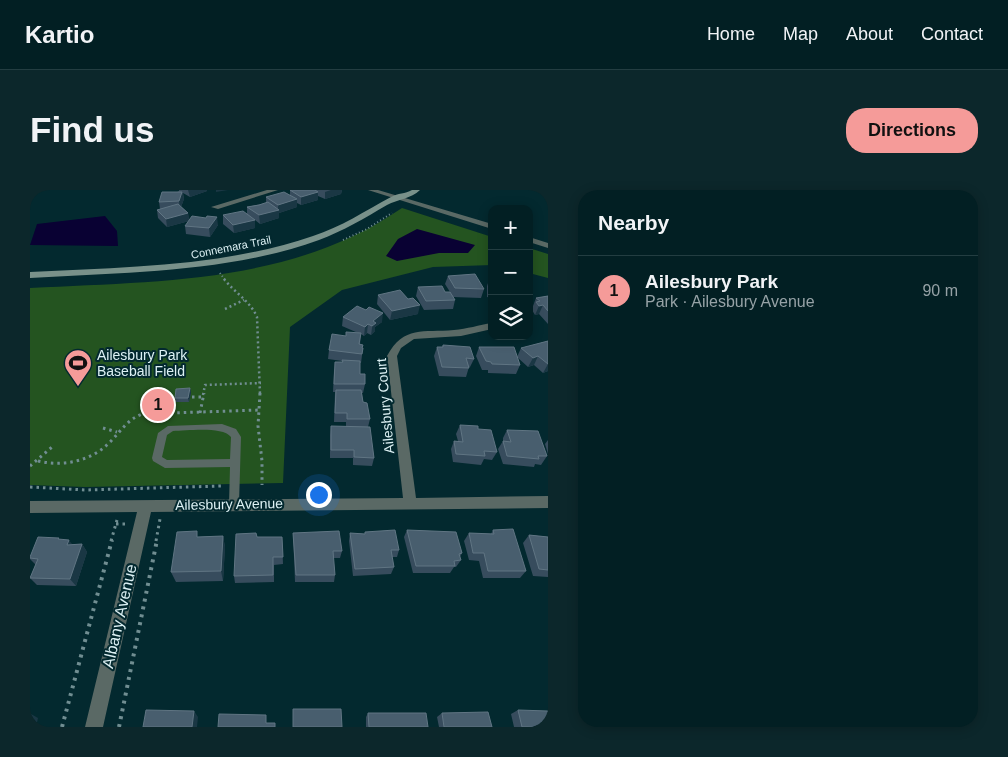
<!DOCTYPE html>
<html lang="en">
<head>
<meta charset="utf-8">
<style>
	:root { --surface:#021f23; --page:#0c272b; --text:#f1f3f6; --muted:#96a2a6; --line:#233d41; --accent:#f59b99 }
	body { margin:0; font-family:Arial,sans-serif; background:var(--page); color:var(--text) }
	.controls { position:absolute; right:15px; top:15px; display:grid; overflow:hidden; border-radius:10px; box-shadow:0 2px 12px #0003 }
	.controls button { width:45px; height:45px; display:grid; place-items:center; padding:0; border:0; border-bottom:1px solid var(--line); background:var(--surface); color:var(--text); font:25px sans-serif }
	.you { position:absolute; left:288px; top:304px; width:18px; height:18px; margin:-12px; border:4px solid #fff; border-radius:50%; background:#1a73e8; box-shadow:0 0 0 8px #1a73e833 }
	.badge { display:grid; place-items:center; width:32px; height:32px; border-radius:50%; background:var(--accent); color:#111; font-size:16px; font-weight:700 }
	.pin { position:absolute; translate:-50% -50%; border:2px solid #fff; box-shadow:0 1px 5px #0006 }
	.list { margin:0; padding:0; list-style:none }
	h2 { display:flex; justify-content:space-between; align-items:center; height:65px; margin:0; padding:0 20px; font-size:21px }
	h2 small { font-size:16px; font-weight:400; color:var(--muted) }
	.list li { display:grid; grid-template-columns:32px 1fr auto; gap:15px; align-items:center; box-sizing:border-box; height:70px; padding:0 20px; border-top:1px solid var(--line) }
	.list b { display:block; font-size:19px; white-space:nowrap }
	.list p { margin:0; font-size:16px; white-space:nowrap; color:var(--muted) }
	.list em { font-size:16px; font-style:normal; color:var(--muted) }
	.icon { flex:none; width:28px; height:28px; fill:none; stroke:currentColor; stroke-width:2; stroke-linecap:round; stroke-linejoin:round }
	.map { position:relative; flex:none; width:518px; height:537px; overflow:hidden; border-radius:20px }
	header { display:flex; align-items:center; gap:30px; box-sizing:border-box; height:70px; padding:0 25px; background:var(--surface); border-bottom:1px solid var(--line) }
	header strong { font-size:24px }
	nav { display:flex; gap:28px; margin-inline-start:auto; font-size:18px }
	.intro { display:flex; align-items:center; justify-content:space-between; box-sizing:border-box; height:120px; padding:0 30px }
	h1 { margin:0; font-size:35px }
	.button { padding:12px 22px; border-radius:20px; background:var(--accent); color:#111; font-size:18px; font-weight:700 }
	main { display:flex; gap:30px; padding:0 30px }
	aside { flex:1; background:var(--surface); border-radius:20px; box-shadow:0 2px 12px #0003 }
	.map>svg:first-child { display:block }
	.green { fill:#245420 }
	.water { fill:#090133 }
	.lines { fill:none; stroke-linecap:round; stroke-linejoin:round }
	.path-far3 { stroke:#718e92; stroke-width:2; stroke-dasharray:1 2.5; stroke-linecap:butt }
	.path-far2 { stroke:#718e92; stroke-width:2.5; stroke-dasharray:2 3; stroke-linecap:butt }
	.path-far1 { stroke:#718e92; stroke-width:3; stroke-dasharray:2.5 4; stroke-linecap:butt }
	.path { stroke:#718e92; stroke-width:4; stroke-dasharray:3 5; stroke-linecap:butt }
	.lane { fill:#5a6965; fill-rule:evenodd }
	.street { fill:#5a6965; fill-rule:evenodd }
	.secondary { fill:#79918a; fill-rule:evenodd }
	.wall { fill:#374c5d }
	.shaded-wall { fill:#1a3744 }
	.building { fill:#485e6e; stroke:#607583 }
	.labels { text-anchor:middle; stroke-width:4; stroke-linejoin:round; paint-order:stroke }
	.far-street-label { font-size:11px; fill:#ddf1f4; stroke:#03292f }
	.poi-label { font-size:14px; fill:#ddf1f4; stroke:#03292f; text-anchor:start }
	.street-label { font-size:14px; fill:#ddf1f4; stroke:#03292f }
	.near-street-label { font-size:16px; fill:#ddf1f4; stroke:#03292f }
</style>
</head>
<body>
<header>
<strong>Kartio</strong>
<nav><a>Home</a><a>Map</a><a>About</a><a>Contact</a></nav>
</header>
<div class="intro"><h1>Find us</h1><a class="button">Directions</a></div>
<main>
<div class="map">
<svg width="518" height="537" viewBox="0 0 518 537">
	<rect width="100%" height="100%" fill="#03292f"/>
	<path class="green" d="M372,18L462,47V75L403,77L312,100L260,137L253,293L55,297L0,295V98C130,91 261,94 372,18Z
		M499,58L518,64V88L499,83Z"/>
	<path class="water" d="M75,26L87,41L88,56L0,55L7,34Z
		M387,39L445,55L438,63H409L367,71L356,66L368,49Z"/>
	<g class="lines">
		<path class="path-far3" d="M313,50L337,39L362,23
			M190,83L195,90"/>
		<path class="path-far2" d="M194,89C205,103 220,111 227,127L230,205
			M195,119L214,110
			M173,205L175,195L231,193"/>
		<path class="path-far1" d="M230,203L228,236L232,271V295
			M162,207H173
			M170,223L174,203
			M73,238L87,242
			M8,271C33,277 62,271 80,252C91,241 97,230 112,224L229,220
			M0,276L22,257
			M0,297L55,300L192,296
			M86,334H98
			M81,351L87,330
			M126,351L130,329"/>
		<path class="path" d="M32,537L82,350
			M89,537L127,350"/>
		<path class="lane" d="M192,234L206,239L211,247L209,314L208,317L204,319L200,317L199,314L200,277L135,278L123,271L122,268L128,243L138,236ZM143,241C157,241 192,236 201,247L200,269L137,270L132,267L137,245Z"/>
		<path class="street" d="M237,0H248L188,19L181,17Z
			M338,0H348L462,34V39Z
			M499,47L518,53V58L499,52Z
			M462,133V139L431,146L384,149L371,158L367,166L386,308L518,306V318L121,322L73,537H55L107,322L0,323V311L373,308L357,166C374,135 393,143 424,140C437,139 449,135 462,133Z"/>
		<path class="secondary" d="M382,0H390C381,9 368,9 357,15C335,28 313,41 289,50C197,83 97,82 0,88V82C95,77 192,77 283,46C311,37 335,21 361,7C368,3 375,4 382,0Z"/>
	</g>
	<path class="wall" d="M149,0H176L177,1L160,7L153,3L154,9L151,17L158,23L159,31L137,37L128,28L127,20L130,19L129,12L149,1Z
		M260,0H312L311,4L295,9L288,6V10L271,15L267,13V17L249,23V28L230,34L225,30V38L204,43L193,34V25L217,24V17L236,13V7L260,5Z
		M515,0H518V4H517Z
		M188,35L180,47L156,44L155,36Z
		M418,86L454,99L451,108L423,107L425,110L423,119L394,120L386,106L388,97L415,102H420L415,94Z
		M460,87H462V108L457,107V96Z
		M348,105L388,124L360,130L347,114Z
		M518,106V134L509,124L505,125L502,120L503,117V116L506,108Z
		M313,127L352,132L345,137V141L341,145L337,143L334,146L331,144L330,154L332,158H333L331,173H330V184L335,194L333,203H332L333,212L340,229L338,237L344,268L342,276L323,275V268H300V245L301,236L316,237V232H304L305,202H303L304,180L312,172V171L298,169L299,160L316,146L328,143L312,136Z
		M518,151V181L513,183L504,175L498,177L487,167L490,175L486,184L458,183V180H452L446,166L449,157L487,167L491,158Z
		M413,155L444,169L440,177H439L436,187L409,186L404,166L407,157H412Z
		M160,198L161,203L159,212H146L145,208Z
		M430,235L448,239L467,262L462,270L454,269L451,275L423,272L421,259L424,251H428L426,244Z
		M477,240L517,266L511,275L505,274L504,277L473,274L468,259L473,251V248Z
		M518,250V264L515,254Z
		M377,340L432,363L430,367L431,370L426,377H424L420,383H383L374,347Z
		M463,340L496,381L490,388H453L449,371L439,370L434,351L439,343L461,344Z
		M335,342L369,360L367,367H362L364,377L361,384L323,386L319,351L320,343L335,344Z
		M263,343L312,361L310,368H303L305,385L304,392H265Z
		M499,345L518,347V387L503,386L493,353Z
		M193,346L195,357L193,391L146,392L141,382L169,347Z
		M227,347H252L253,374L244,375V392L205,393L204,386Z
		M30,349L42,354H52L57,362L46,396L7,395L0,388L6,375L0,369V367Z
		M488,520L518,537H484L481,524Z
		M338,523L398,537H336V527Z
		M412,523L462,537H409L407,527Z"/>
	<path class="shaded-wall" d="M158,0H176L177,1L160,7Z
		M186,0H198L186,2Z
		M301,0H312L311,4L295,9V2Z
		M152,2L154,9L150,19L149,11Z
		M288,2V10L271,15V7Z
		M267,9V17L249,23V28L230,34L229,25L248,20V15Z
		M158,23L159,31L137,37L136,29Z
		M187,27L188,35L180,47L179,38Z
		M225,30V38L204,43L203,35Z
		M390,115L388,124L360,130L362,121Z
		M513,115L509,124L505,125L509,116Z
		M353,123L352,132L345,137V141L341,145L343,131Z
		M338,134L337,143L334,146L335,137Z
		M508,166L504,175L498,177L503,168Z
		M518,174V181L513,183Z
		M160,198L161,203L159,212L158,208Z
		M193,346L195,357L193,391L191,381Z
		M39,350L44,357L37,355Z
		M52,354L57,362L46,396L40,389Z
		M164,521L168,527L167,537H162Z
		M1,524L8,528L6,537H0Z"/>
	<path class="building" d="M260,0H285L288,2L271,7Z
		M132,2H152L149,11L129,12Z
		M254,2L267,9L248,15L236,7Z
		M238,12L249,20L229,25L217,17L229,15Z
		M148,14L158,23L136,29L127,20Z
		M213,21L225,30L203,35L193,25Z
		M162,26L176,28L177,26L187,27L179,38L155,36Z
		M445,84L454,99L425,98L418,86Z
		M460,87H462V99H460Z
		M412,96L415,102H420L425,110L396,111L388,97Z
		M370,100L378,109L383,108L390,115L362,121L348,105Z
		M518,106V121L513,115L509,116L506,112L510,111L506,108Z
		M327,116L336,120L339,117L353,123L343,131L346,133L342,136L338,134L335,137L313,127Z
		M316,142L331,143L329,154L333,155L332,158H333L332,164L299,160L302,144L316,146Z
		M518,151V174L508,166L503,168L491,158Z
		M413,155L440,157L444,169L436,168L439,178L412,177L407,157H413Z
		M449,157H484L490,175L462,174L461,172L456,171Z
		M312,170L330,171V184H335V194H304L305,172H313Z
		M160,198L158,208H145L146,199Z
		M306,200H331L333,212L337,213L340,229H317V223H305Z
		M430,235L448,236V239L461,240L467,262L454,261L455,266L426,264L424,251L433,252Z
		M301,236L340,237L344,268L324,267V260H301Z
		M477,240L508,241L517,266H508L509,269L477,266L473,251L481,252Z
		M483,339L496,381H458L454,363H443L439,343L464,344L463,340Z
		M365,340L369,360H361L364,377L325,379L320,343L335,344V342Z
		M377,340L426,342L432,363L429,364L431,370L424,371L425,376H386Z
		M167,341V347L193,346L191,381L141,382L147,342Z
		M309,341L312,361H303L305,385H266L263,343Z
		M226,343L227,347H252L253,367H243V385L204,386L206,344Z
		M499,345L518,347V380L509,379Z
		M8,347L29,348L28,349L39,350L37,355L52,354L40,389L0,388L8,369L0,368V367Z
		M263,519H311L312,537H263Z
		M116,520L164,521L162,537H113Z
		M488,520L518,521V537H492Z
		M458,522L462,537H414L412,523Z
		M338,523H396L398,537H339Z
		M189,524L236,525V533H245V537H188Z"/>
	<defs>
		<g id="stadium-pin" transform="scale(1.4375)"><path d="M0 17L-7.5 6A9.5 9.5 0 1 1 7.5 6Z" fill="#f59b99" stroke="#03292f"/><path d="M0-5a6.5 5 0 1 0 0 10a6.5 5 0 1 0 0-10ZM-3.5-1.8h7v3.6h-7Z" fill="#111"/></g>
	</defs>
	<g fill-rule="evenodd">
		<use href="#stadium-pin" x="48" y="173"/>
	</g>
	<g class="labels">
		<g class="far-street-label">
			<text transform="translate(201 57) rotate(-11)" y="4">Connemara Trail</text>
		</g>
		<g class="poi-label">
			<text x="67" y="170">Ailesbury Park<tspan x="67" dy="16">Baseball Field</tspan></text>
		</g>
		<g class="street-label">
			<text transform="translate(355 216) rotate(-95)" y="5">Ailesbury Court</text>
			<text transform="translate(199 314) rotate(-1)" y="5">Ailesbury Avenue</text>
		</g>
		<g class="near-street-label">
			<text transform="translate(89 426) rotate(-77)" y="6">Albany Avenue</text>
		</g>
	</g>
</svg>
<div class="controls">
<button>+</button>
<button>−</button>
<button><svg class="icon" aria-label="layers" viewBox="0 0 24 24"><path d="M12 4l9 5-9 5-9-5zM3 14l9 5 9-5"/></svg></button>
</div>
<div class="you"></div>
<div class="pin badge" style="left:128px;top:215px">1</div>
</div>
<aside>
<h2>Nearby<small></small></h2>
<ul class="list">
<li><span class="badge">1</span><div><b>Ailesbury Park</b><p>Park · Ailesbury Avenue</p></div><em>90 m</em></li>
</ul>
</aside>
</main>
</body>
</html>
